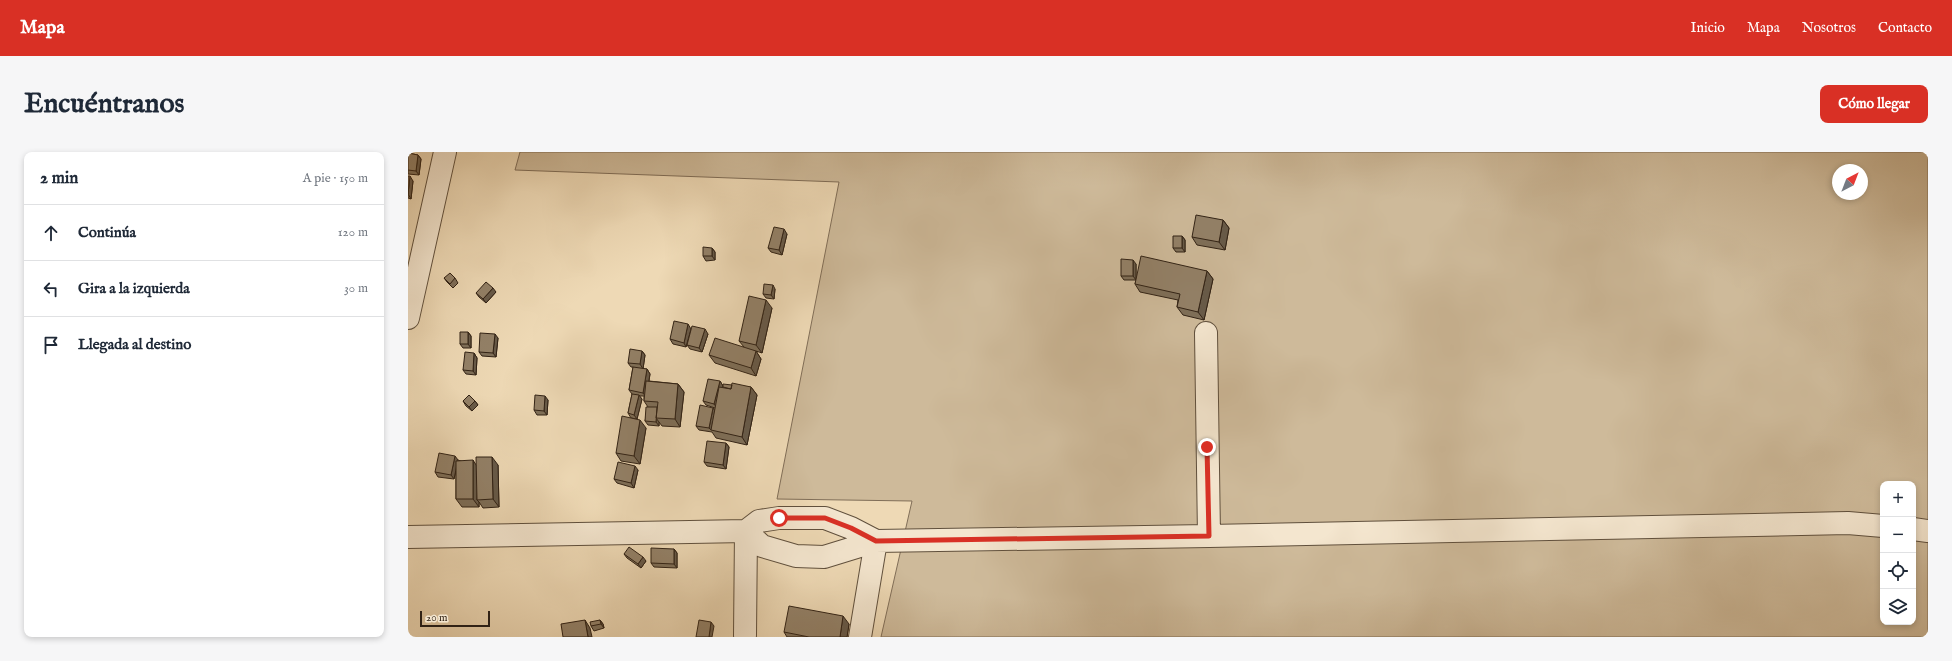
<!DOCTYPE html>
<html lang="es">
<head>
<meta charset="utf-8">
<style>
	:root { --surface:#fff; --page:#f6f6f7; --text:#1f2937; --muted:#747a83; --line:#e0e1e3; --accent:#d93025 }
	body { margin:0; font-family:"IM FELL English",serif; background:var(--page); color:var(--text) }
	.controls { position:absolute; right:12px; bottom:12px; display:grid; overflow:hidden; border-radius:8px; box-shadow:0 2px 6px #0003 }
	.controls button { width:36px; height:36px; display:grid; place-items:center; padding:0; border:0; border-bottom:1px solid var(--line); background:var(--surface); color:var(--text); font:20px sans-serif }
	.compass { position:absolute; left:1424px; top:12px; width:36px; height:36px; border-radius:50%; background:var(--surface); box-shadow:0 2px 6px #0003; rotate:42deg }
	.scale { position:absolute; left:12px; bottom:10px; width:70px; box-sizing:border-box; padding-left:4px; border:2px solid #312215; border-top:0; font-size:11px; line-height:14px; white-space:nowrap; color:#312215; -webkit-text-stroke:3px #f4e6cf; paint-order:stroke }
	.stop { position:absolute; width:12px; height:12px; margin:-9px; border:3px solid #d93025; border-radius:50%; background:#fff }
	.stop.end { background:#d93025; border-color:#fff; box-shadow:0 1px 4px #0008 }
	.list { margin:0; padding:0; list-style:none }
	h2 { display:flex; justify-content:space-between; align-items:center; height:52px; margin:0; padding:0 16px; font-size:17px }
	h2 small { font-size:13px; font-weight:400; color:var(--muted) }
	.list li { display:grid; grid-template-columns:26px 1fr auto; gap:12px; align-items:center; box-sizing:border-box; height:56px; padding:0 16px; border-top:1px solid var(--line) }
	.list b { display:block; font-size:15px; white-space:nowrap }
	.list em { font-size:13px; font-style:normal; color:var(--muted) }
	.icon { flex:none; width:22px; height:22px; fill:none; stroke:currentColor; stroke-width:2; stroke-linecap:round; stroke-linejoin:round }
	.map { position:relative; flex:none; width:1520px; height:485px; overflow:hidden; border-radius:8px }
	header { display:flex; align-items:center; gap:24px; box-sizing:border-box; height:56px; padding:0 20px; background:var(--accent); color:#fff }
	header strong { font-size:19px }
	nav { display:flex; gap:22px; margin-inline-start:auto; font-size:14px }
	.intro { display:flex; align-items:center; justify-content:space-between; box-sizing:border-box; height:96px; padding:0 24px }
	h1 { margin:0; font-size:28px }
	.button { padding:10px 18px; border-radius:8px; background:var(--accent); color:#fff; font-size:14px; font-weight:700 }
	main { display:flex; gap:24px; padding:0 24px }
	aside { flex:1; background:var(--surface); border-radius:8px; box-shadow:0 2px 6px #0003 }
	.map>svg:first-child { display:block }
	.green { fill:#ceba9a; stroke:#806e58; fill-rule:evenodd }
	.lines { fill:none; stroke-linecap:round; stroke-linejoin:round }
	.minor-casing { stroke:#60503d; stroke-width:24 }
	.minor { stroke:#f4e6cf; stroke-width:22 }
	.wall { fill:#7e6f59; stroke:#312215 }
	.shaded-wall { fill:#675a49; stroke:#312215 }
	.building { fill:#938168; stroke:#312215 }
	.route { stroke:#d93025; stroke-width:5 }
</style>
</head>
<body>
<header>
<strong>Mapa</strong>
<nav><a>Inicio</a><a>Mapa</a><a>Nosotros</a><a>Contacto</a></nav>
</header>
<div class="intro"><h1>Encuéntranos</h1><a class="button">Cómo llegar</a></div>
<main>
<aside>
<h2>2 min<small>A pie · 150 m</small></h2>
<ul class="list">
<li><svg class="icon" aria-label="ahead" viewBox="0 0 24 24"><path d="M12 20V5M6 11l6-6 6 6"/></svg><div><b>Continúa</b></div><em>120 m</em></li>
<li><svg class="icon" aria-label="left" viewBox="0 0 24 24"><path d="M17 20v-9H6M10 6l-5 5 5 5"/></svg><div><b>Gira a la izquierda</b></div><em>30 m</em></li>
<li><svg class="icon" aria-label="arrive" viewBox="0 0 24 24"><path d="M6 21V4h12l-3 4 3 4H6"/></svg><div><b>Llegada al destino</b></div></li>
</ul>
</aside>
<div class="map">
<svg width="1520" height="485" viewBox="0 0 1520 485">
	<rect width="100%" height="100%" fill="#eed9b5"/>
	<filter id="stains"><feTurbulence type="fractalNoise" baseFrequency=".005" numOctaves="4"/><feColorMatrix values="0 0 0 0 .2 0 0 0 0 .09 0 0 0 0 .02 0 0 0 .5 -.17"/></filter>
	<radialGradient id="worn" r=".72"><stop offset=".6" stop-color="#630" stop-opacity="0"/><stop offset="1" stop-color="#630" stop-opacity=".3"/></radialGradient>
	<path class="green" d="M112,0H1520V485H473L504,349L369,347L431,30L107,18ZM1430,18H1454V42H1430ZM1475,332H1505V470H1475Z"/>
	<g class="lines">
		<g class="minor-casing">
			<path id="minor" d="M0,166L37,0
				M798,181L801,384
				M1505,377L1520,379
				M338,379L354,394L388,404L416,405L468,389L801,384L1440,371L1475,374
				M0,385L338,379L351,369L371,366H417L443,376L468,389
				M337,483L338,379
				M452,485L468,389"/>
		</g>
		<use href="#minor" class="minor"/>
	</g>
	<path class="wall" d="M0,1L10,3L13,7L11,23L0,22Z
		M0,24L5,29L3,47L0,46Z
		M815,68L821,76L817,98L789,93L784,85Z
		M379,82L374,103L363,100L360,96Z
		M774,84L777,88V100H768L765,96Z
		M304,96L307,100V108L298,109L295,104Z
		M728,112V126L799,119L805,127L796,168L775,163L769,155L770,148L732,140L727,132L728,128H716L713,124Z
		M36,126H47L50,131L45,136L39,130Z
		M367,137L366,147L358,146L355,142Z
		M88,140L78,151L71,145L68,141Z
		M364,156L354,201L348,199L353,207L348,224L307,211L301,203L336,195L331,189Z
		M283,177L278,195L265,192L262,187Z
		M60,180L63,184V196H55L52,192Z
		M300,182L294,200L282,197L279,193Z
		M90,186L88,205L74,204L71,200Z
		M234,199L237,203L235,217H239L242,222L241,229L270,232L276,240L272,275L254,274L251,270V274L240,273L237,269L240,255L236,249V244H231L234,247L229,267L223,266L220,261L224,242L221,238L225,215H223L220,211Z
		M66,201L69,206L68,223L58,222L55,218Z
		M312,229L315,234L314,235H343L349,243L339,293L308,286L304,280L291,278L288,274L307,258V256L298,253L295,249Z
		M140,248L139,263H129L126,258Z
		M55,249H67L70,253L64,259L58,254Z
		M238,276L232,312L213,309L208,301Z
		M318,291L321,295L318,317L299,314L296,310Z
		M50,308L68,314L90,313L91,355L75,356L71,350V355H54L48,347V319L46,327L30,325L27,320Z
		M230,318L226,336L209,331L206,327Z
		M266,397L269,401V416L246,415L243,411Z
		M216,402L238,409L233,416L219,406Z
		M192,468L195,472L196,476L186,479L183,474Z
		M441,472L439,485H379L376,480Z"/>
	<path class="shaded-wall" d="M10,3L13,7L11,23L8,19Z
		M2,24L5,29L3,47L0,42Z
		M815,68L821,76L817,98L811,90Z
		M376,77L379,82L374,103L371,98Z
		M774,84L777,88V100L774,96Z
		M304,96L307,100V108L304,104Z
		M725,108L728,112V128L725,124Z
		M799,119L805,127L796,168L790,160Z
		M365,133L367,137L366,147L363,143Z
		M85,136L88,140L78,151L75,147Z
		M358,148L364,156L354,201L348,193Z
		M280,172L283,177L278,195L276,191Z
		M297,177L300,182L294,200L291,196Z
		M60,180L63,184V196L60,192Z
		M87,182L90,186L88,205L85,201Z
		M234,199L237,203L235,217L232,212Z
		M348,199L353,207L348,224L343,216Z
		M66,201L69,206L68,223L65,219Z
		M239,217L242,222L238,245L235,241Z
		M312,229L315,234L309,256L306,252Z
		M270,232L276,240L272,275L267,267Z
		M343,235L349,243L339,293L334,285Z
		M231,243L234,247L229,267L226,263Z
		M137,244L140,248L139,263L136,259Z
		M67,249L70,253L64,259L61,255Z
		M305,256L308,260L303,278L301,276Z
		M248,266L251,270V274L248,270Z
		M232,268L238,276L232,312L226,304Z
		M318,291L321,295L318,317L315,313Z
		M47,304L50,308L46,327L43,323Z
		M84,305L90,313L91,355L85,347Z
		M65,308L70,316L69,348L71,350V355L65,347Z
		M227,314L230,318L226,336L223,331Z
		M266,397L269,401V416L266,412Z
		M235,405L238,409L233,416L230,412Z
		M435,464L441,472L439,485H432Z
		M177,468L182,476L184,485H180Z
		M192,468L195,472L196,476L193,472Z
		M303,470L306,474L304,485H301Z"/>
	<path class="building" d="M0,1L10,3L8,19L0,18Z
		M0,24H2L0,42Z
		M788,63L815,68L811,90L784,85Z
		M366,75L376,77L371,98L360,96Z
		M765,84H774V96H765Z
		M295,95L304,96V104H295Z
		M733,104L799,119L790,160L769,155L772,142L727,132Z
		M713,107L725,108V124H713Z
		M42,121L47,126L42,132L36,126Z
		M78,130L85,136L75,147L68,141Z
		M356,132L365,133L363,143L355,142Z
		M341,144L358,148L348,193L331,189Z
		M266,169L280,172L276,191L262,187Z
		M284,174L297,177L291,196L279,193Z
		M52,180H60V192H52Z
		M72,181L87,182L85,201L71,200Z
		M307,186L348,199L343,216L301,203Z
		M222,197L234,199L232,212L220,211Z
		M57,200L66,201L65,219L55,218Z
		M225,215L239,217L235,241L221,238Z
		M300,227L312,229L306,252L295,249Z
		M238,229L270,232L267,267L248,266L250,250L236,249Z
		M324,231L343,235L334,285L303,278L311,235L323,237Z
		M315,232L324,233L323,237L315,235Z
		M224,242L231,243L226,263L220,261Z
		M61,243L67,249L61,255L55,249Z
		M127,243L137,244L136,259L126,258Z
		M292,253L305,256L301,276L288,274Z
		M238,255H249L248,270L237,269Z
		M214,264L232,268L226,304L208,301Z
		M299,289L318,291L315,313L296,310Z
		M31,301L47,304L43,323L27,320Z
		M68,305H84L85,347L69,348Z
		M65,308V347H48V309Z
		M210,310L227,314L223,331L206,327Z
		M221,395L235,405L230,412L216,402Z
		M243,396L266,397V412L243,411Z
		M381,454L435,464L432,485H401L376,480Z
		M177,468L180,485H155L153,472Z
		M192,468L193,472L183,474L182,470Z
		M291,468L303,470L301,485H288Z"/>
	<g class="lines">
		<path class="route" d="M371,366H417L443,376L468,389L801,384L799,295"/>
	</g>
	<rect width="100%" height="100%" filter="url(#stains)"/>
	<rect width="100%" height="100%" fill="url(#worn)"/>
</svg>
<div class="controls">
<button>+</button>
<button>−</button>
<button><svg class="icon" aria-label="locate" viewBox="0 0 24 24"><circle cx="12" cy="12" r="6"/><path d="M12 2v4M12 18v4M2 12h4M18 12h4"/></svg></button>
<button><svg class="icon" aria-label="layers" viewBox="0 0 24 24"><path d="M12 4l9 5-9 5-9-5zM3 14l9 5 9-5"/></svg></button>
</div>
<svg class="compass" viewBox="-18 -18 36 36"><path d="M0-13l5 13h-10z" fill="#e53935"/><path d="M0 13l5-13h-10z" fill="#747a83"/></svg>
<div class="scale">20 m</div>
<div class="stop" style="left:371px;top:366px"></div>
<div class="stop end" style="left:799px;top:295px"></div>
</div>
</main>
</body>
</html>
